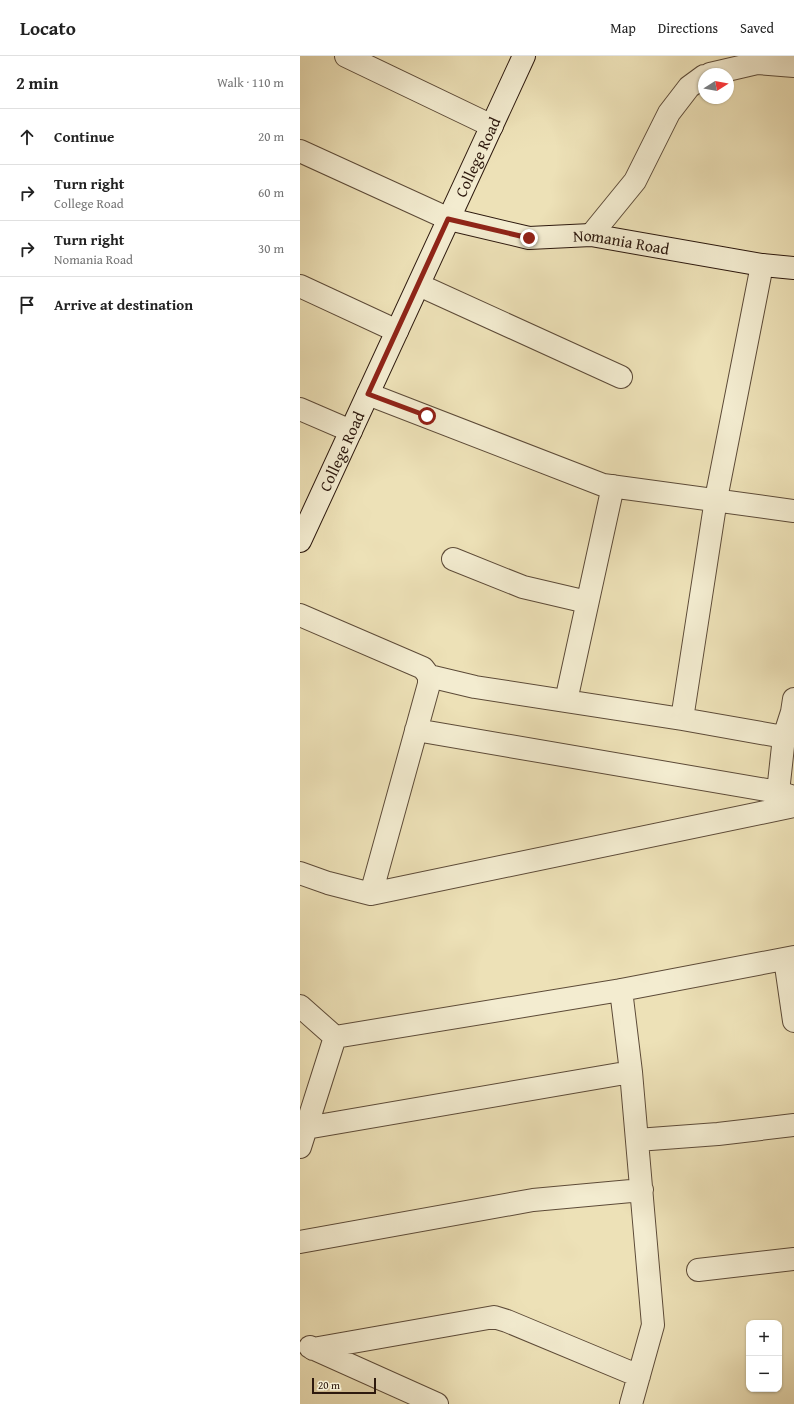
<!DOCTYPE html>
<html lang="en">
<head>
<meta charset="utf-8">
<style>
	:root { --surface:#fff; --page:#f6f6f6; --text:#222; --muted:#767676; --line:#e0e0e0 }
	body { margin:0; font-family:"Gentium Book Plus",serif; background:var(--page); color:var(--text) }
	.controls { position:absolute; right:12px; bottom:12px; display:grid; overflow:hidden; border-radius:8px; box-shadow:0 1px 3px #0004 }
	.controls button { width:36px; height:36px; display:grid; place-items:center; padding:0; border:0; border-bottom:1px solid var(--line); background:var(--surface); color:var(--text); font:20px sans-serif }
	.compass { position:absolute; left:398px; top:12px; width:36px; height:36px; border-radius:50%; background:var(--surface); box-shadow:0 1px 3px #0004; rotate:79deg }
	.scale { position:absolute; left:12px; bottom:10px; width:64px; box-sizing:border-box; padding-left:4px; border:2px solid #2d190e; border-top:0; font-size:11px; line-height:14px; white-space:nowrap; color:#2d190e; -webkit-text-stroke:3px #f3ecd0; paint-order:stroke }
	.stop { position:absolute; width:12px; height:12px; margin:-9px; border:3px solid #8f2418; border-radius:50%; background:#fff }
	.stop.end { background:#8f2418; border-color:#fff; box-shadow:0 1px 4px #0008 }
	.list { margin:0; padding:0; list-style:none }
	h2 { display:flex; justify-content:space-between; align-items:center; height:52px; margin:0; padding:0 16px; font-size:17px }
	h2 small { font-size:13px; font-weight:400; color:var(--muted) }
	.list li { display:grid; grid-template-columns:26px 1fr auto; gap:12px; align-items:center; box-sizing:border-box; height:56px; padding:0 16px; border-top:1px solid var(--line) }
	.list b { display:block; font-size:15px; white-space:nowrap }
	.list p { margin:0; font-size:13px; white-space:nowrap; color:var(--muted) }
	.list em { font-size:13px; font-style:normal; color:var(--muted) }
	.icon { flex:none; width:22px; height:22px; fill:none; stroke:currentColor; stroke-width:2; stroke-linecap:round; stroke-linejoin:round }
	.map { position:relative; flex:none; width:494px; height:1348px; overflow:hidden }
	header { display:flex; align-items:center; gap:24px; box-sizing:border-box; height:56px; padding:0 20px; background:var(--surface); border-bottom:1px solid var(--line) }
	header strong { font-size:19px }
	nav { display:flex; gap:22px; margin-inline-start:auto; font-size:14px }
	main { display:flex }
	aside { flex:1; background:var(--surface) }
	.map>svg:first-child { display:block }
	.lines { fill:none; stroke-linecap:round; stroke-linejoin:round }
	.street-casing { stroke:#5d4b38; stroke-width:24 }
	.secondary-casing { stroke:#2d190e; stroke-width:24 }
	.street { stroke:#f3ecd0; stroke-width:22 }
	.secondary { stroke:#f3ecd0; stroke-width:22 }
	.route { stroke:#8f2418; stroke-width:5 }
	.labels { text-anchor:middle; stroke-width:3.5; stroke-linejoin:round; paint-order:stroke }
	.street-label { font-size:16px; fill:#2d190e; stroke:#f3ecd0 }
</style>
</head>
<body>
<header>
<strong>Locato</strong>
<nav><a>Map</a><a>Directions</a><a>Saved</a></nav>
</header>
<main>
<aside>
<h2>2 min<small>Walk · 110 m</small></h2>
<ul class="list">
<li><svg class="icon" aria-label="ahead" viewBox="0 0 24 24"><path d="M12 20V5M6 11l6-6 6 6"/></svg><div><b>Continue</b></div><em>20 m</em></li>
<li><svg class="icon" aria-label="right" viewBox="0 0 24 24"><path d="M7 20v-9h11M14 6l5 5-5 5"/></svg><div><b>Turn right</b><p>College Road</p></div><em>60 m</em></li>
<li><svg class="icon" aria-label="right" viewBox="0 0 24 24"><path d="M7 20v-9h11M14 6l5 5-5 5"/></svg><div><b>Turn right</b><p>Nomania Road</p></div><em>30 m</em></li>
<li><svg class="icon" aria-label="arrive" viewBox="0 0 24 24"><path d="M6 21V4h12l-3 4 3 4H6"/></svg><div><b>Arrive at destination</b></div></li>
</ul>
</aside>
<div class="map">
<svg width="494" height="1348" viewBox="0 0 494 1348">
	<rect width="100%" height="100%" fill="#ede1b7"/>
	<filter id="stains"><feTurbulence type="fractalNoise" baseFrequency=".005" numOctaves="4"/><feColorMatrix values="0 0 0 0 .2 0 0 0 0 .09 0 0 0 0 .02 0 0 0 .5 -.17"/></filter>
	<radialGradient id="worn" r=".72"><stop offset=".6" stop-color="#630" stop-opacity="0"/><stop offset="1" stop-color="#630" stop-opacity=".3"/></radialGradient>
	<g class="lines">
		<g class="street-casing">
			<path id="street" d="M46,0L192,70
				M410,18L457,7L494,10
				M0,95L149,163
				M291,179L335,125L369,57L389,31L404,20
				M119,229L321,321
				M0,230L97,275
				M68,338L303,429L494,455
				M0,353L51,375
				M153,503L223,531L287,546
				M0,559L123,612L129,620V628L71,838
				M129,620L175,631L382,663L484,681
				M266,645L313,430
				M382,663L416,443L462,209
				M116,674L478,736L494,741
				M478,736L484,681L492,656L494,643
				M0,817L28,827L71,838L494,750
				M485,903L494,965
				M321,934L331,1016L353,1269L331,1348
				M0,950L35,981
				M35,981L321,934L494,901
				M6,1072L331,1016
				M337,1084L418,1078L494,1069
				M0,1091L35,981
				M0,1186L233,1144L342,1134
				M398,1214L494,1203
				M10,1291L137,1348
				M13,1293L194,1261L207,1265L339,1320"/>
		</g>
		<g class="secondary-casing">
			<g id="secondary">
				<path id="s1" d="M149,163L229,182L291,179L462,209L494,212"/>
				<path id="s2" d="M0,485L224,0"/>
			</g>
		</g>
		<use href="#street" class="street"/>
		<use href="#secondary" class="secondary"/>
	</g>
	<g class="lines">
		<path class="route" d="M127,360L68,338L148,163L229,182"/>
	</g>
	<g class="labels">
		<g class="street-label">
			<text dy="6" stroke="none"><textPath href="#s2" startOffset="423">College Road</textPath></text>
			<text dy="6" stroke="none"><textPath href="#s1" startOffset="175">Nomania Road</textPath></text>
			<text dy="6" stroke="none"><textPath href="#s2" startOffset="99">College Road</textPath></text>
		</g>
	</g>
	<rect width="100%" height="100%" filter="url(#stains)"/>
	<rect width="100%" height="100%" fill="url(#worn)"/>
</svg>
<div class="controls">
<button>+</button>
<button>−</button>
</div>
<svg class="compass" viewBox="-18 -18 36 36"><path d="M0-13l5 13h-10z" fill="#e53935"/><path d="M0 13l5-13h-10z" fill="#767676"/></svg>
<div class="scale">20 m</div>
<div class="stop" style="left:127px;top:360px"></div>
<div class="stop end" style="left:229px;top:182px"></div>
</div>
</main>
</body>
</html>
